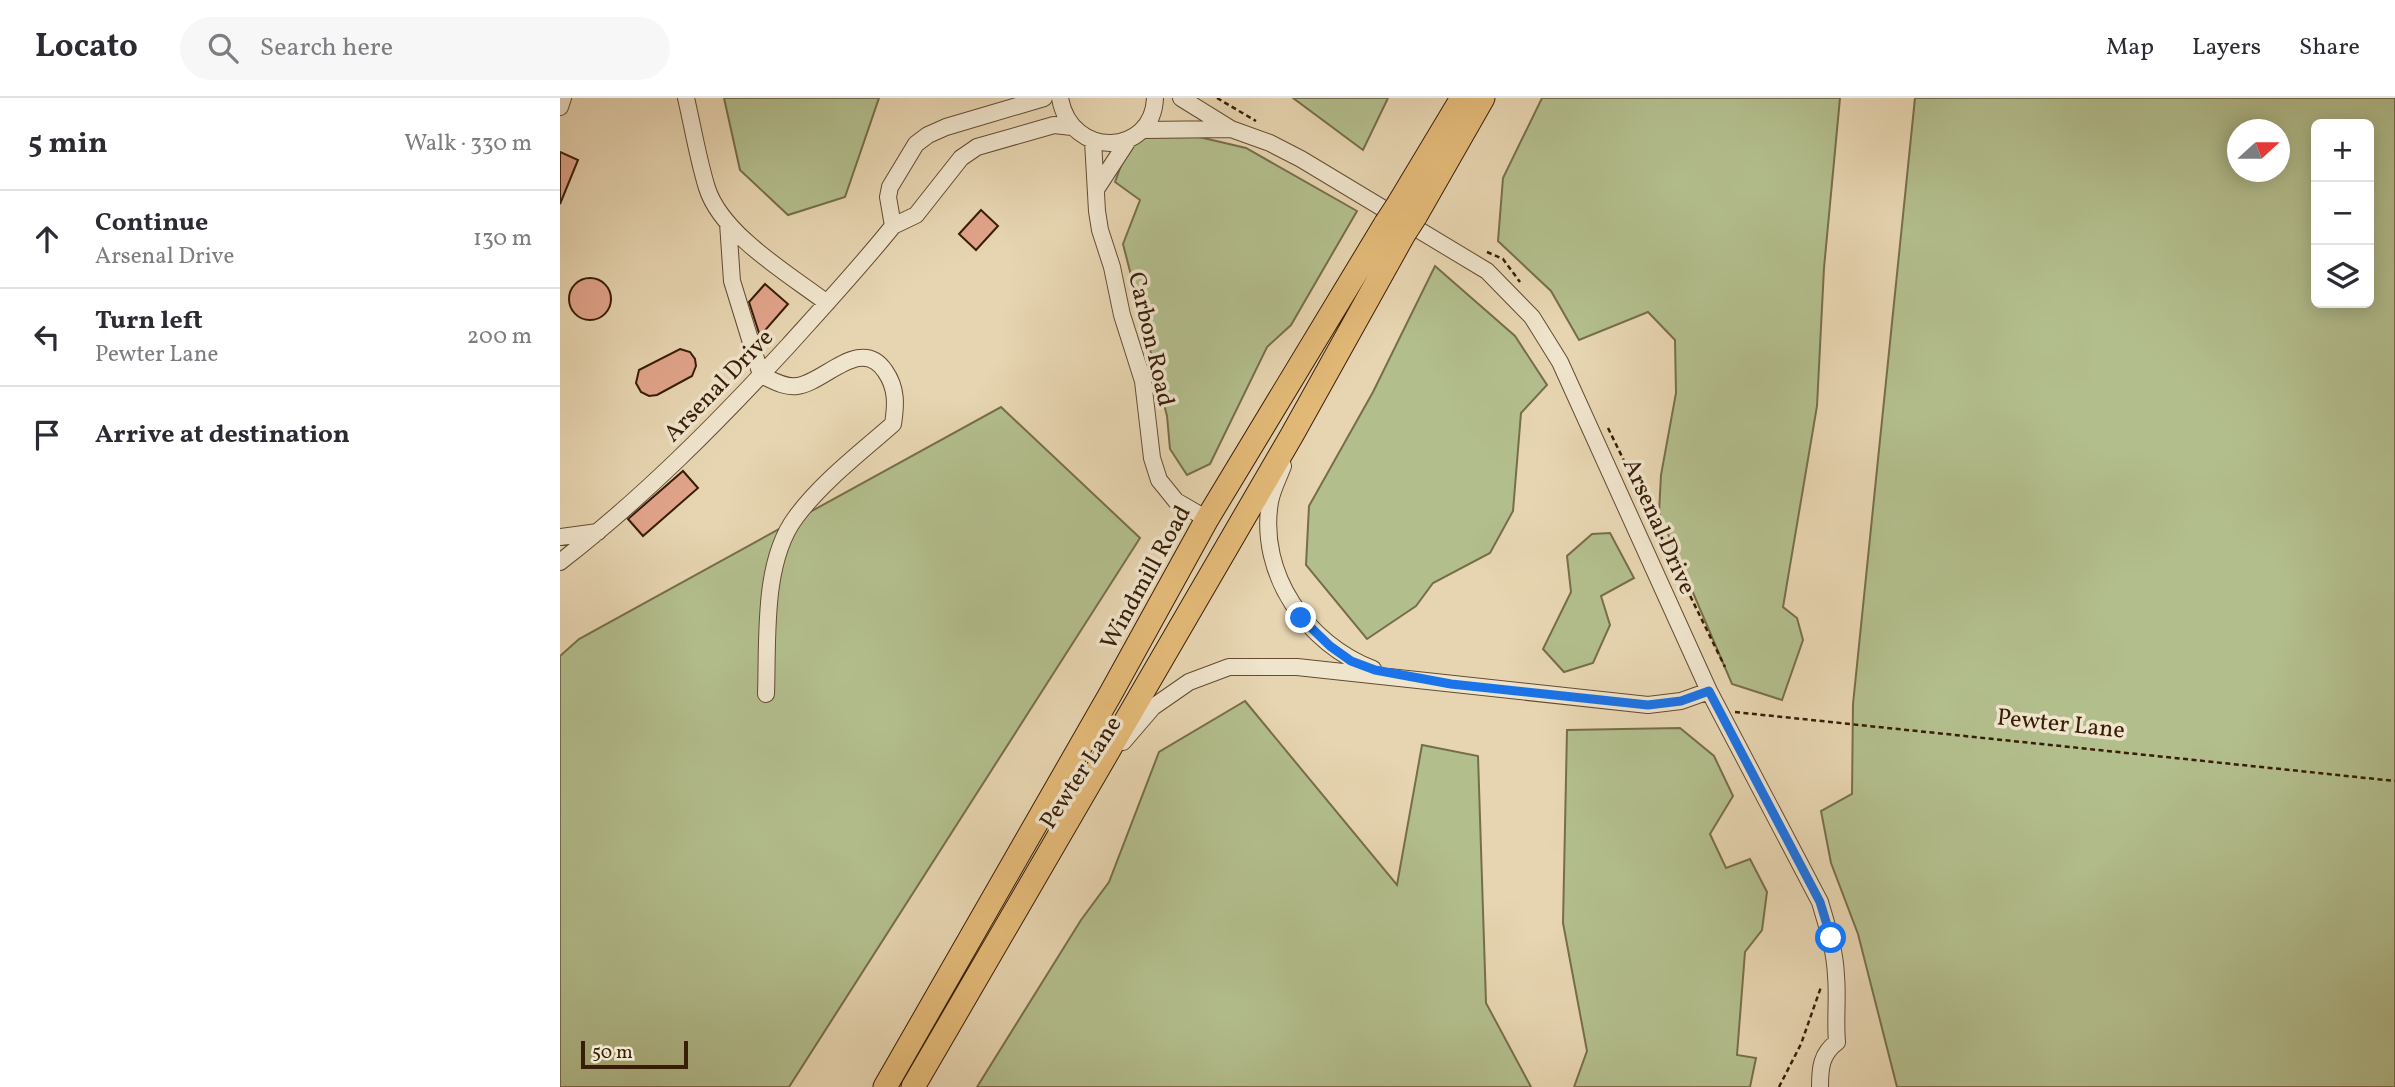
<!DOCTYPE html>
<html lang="en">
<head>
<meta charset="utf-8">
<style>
	:root { --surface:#fff; --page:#f7f7f7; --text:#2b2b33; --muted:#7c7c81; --line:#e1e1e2 }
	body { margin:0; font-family:Vollkorn,serif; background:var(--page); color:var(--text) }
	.controls { position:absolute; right:21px; top:21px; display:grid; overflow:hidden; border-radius:10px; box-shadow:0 4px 18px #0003 }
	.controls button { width:63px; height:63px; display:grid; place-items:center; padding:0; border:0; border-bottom:2px solid var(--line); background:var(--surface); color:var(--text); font:35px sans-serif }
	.compass { position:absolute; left:1667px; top:21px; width:63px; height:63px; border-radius:50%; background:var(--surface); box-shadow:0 4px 18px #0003; rotate:69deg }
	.scale { position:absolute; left:21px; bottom:18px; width:107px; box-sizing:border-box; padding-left:7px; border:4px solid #381d07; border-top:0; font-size:19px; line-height:24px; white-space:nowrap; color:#381d07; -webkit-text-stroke:5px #efe4cc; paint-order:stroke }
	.stop { position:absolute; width:21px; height:21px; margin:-16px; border:5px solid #1a73e8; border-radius:50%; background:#fff }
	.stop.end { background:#1a73e8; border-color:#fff; box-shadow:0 2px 7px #0008 }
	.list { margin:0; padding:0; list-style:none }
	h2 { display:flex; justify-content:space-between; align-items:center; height:91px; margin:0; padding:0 28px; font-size:30px }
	h2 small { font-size:23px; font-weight:400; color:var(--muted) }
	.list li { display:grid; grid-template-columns:46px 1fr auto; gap:21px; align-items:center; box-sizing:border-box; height:98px; padding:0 28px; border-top:2px solid var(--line) }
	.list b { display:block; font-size:26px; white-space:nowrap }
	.list p { margin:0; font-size:23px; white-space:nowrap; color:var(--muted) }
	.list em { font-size:23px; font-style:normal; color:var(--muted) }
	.icon { flex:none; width:38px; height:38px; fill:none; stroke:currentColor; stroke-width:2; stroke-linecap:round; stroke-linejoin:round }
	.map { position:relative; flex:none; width:1835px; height:989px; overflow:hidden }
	header { display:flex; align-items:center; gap:42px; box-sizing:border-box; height:98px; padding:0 35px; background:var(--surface); border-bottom:2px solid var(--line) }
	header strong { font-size:33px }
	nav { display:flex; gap:38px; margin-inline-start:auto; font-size:24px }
	.search { width:490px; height:63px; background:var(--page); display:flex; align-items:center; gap:18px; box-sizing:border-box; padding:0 24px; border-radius:38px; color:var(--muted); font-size:26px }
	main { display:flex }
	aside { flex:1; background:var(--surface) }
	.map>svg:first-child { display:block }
	.green { fill:#b3be8d; stroke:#766e4a; stroke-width:2; fill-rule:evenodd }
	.building { fill:#e1a48b; stroke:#381d07; stroke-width:2 }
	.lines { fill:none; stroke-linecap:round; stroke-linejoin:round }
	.minor-casing { stroke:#644b32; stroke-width:18 }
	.highway-casing { stroke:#381d07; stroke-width:25 }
	.path { stroke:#381d07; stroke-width:2.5; stroke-dasharray:5 3.5; stroke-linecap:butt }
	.minor { stroke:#efe4cc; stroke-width:16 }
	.highway { stroke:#e4ba78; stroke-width:23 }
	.highway-bridge-casing { stroke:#381d07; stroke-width:25; stroke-linecap:butt }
	.highway-bridge { stroke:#e4ba78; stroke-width:23 }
	.route { stroke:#1a73e8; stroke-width:9 }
	.labels { text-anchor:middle; stroke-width:7; stroke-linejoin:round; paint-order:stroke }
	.street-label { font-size:24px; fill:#381d07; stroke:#efe4cc }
</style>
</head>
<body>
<header>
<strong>Locato</strong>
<div class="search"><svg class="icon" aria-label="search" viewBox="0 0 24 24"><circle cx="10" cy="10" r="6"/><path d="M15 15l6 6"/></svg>Search here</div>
<nav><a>Map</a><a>Layers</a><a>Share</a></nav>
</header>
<main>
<aside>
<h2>5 min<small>Walk · 330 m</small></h2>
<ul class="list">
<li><svg class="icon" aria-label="ahead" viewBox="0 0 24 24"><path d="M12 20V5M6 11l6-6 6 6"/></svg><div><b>Continue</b><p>Arsenal Drive</p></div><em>130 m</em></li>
<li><svg class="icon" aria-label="left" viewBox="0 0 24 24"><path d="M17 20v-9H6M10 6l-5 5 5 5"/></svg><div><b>Turn left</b><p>Pewter Lane</p></div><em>200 m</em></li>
<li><svg class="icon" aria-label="arrive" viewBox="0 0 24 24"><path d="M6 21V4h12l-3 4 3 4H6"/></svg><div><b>Arrive at destination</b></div></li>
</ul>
</aside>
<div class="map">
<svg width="1835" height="989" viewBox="0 0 1835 989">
	<rect width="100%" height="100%" fill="#e7d5b1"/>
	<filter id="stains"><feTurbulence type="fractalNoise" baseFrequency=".00286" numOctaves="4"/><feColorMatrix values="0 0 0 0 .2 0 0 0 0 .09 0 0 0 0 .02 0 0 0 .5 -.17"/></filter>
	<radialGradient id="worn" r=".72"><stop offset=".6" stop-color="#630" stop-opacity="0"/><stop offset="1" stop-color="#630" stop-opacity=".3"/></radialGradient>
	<path class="green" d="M164,0H319L285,99L228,117L180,72Z
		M733,0H828L803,52Z
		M982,0H1280L1264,170L1257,308L1223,509L1237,520L1243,542L1222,602L1172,586L1099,415L1101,377L1116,295L1115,242L1088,214L1019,242L991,193L938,143L943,80Z
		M1355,0H1835V989H1337L1298,836L1271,765L1261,713L1292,696L1293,606ZM1756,26H1809V205H1756ZM1678,32H1720V74H1678Z
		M601,30L686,50L797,113L731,227L707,249L650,366L627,377L610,351L607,318L563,146L580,102L555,84C567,51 568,44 601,30Z
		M875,168L955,238L987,287L961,315L953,413L930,455L873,485L856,508L807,541L746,467L749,408L813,294Z
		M441,309L580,440L229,989H0V558L19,541Z
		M1050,435L1074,480L1041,498L1050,527L1033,565L1004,574L983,551L1011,494L1007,458L1032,436Z
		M685,603L837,787L862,647L918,658L926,905L971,989H417L521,822L549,784L599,654Z
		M1120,630L1154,658L1173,698L1150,736L1166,770L1190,761L1207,794L1202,832L1185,854L1177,957L1196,960L1190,989H1014L1027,953L1003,825L1007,632Z"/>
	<path class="building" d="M0,54L18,62L0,106Z
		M421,112L438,128L416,152L399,136Z
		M9 201a21 21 0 1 1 42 0a21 21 0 1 1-42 0Z
		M205,186L228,206L200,238L189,204Z
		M120,251L130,254L135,261L136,268L132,278L97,297L89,298L81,294L76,285L79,272Z
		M123,373L138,390L83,438L68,421Z"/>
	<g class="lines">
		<g class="minor-casing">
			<path id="minor" d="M126,0C133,30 138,61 147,90C162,137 229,176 267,205
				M500,0C511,62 593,58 595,0
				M621,0L671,31L710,45L741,61L927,173L972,219L1000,264L1149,593L1260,804C1267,828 1275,852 1276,878C1278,900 1275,922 1277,944C1261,956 1260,970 1260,989
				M0,9L3,0
				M583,32L671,31
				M533,43L537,113L540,132L552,169L562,217L583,283L592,360L599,382L616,403L647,421
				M537,90L569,41
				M168,125L172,183L201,277C212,282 225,290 237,288C264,285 301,237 325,273C337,290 336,307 333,326C300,355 262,384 236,419C202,464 208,542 206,596
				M333,128L356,117L401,60L417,49L494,27L512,29
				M723,368C719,379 712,392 710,404C698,476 747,546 813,571
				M0,439L38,434
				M0,464C83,400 157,325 228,248C264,208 300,169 333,128L328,99L330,89L356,46L368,37L386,29L484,0
				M563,644L593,609L629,584L669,569H737L1088,607L1121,603L1149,593"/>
		</g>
		<g class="highway-casing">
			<path id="highway" d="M839,105L902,0
				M855,119L923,0
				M325,989L551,595L647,421L826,125
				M353,989L732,337L844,136"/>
		</g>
		<path class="path" d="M657,0L696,23
			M927,154L943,161L960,184
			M1048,330L1165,569
			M1175,614L1835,683
			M1219,989L1241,946L1261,889"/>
		<use href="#minor" class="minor"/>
		<use href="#highway" class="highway"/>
		<g class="highway-bridge-casing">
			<path id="highway-bridge" d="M826,125L839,105
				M844,136L855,119"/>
		</g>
		<use href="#highway-bridge" class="highway-bridge"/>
	</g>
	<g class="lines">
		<path class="route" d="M741,520L770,548L791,563L815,572L891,586L1088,607L1121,603L1149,593L1260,804L1271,840"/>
	</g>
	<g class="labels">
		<g class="street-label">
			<text transform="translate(592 241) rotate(77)" y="8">Carbon Road</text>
			<text transform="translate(158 287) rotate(-46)" y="8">Arsenal Drive</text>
			<text transform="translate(1100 428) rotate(66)" y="8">Arsenal Drive</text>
			<text transform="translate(585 479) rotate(-61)" y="8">Windmill Road</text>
			<text transform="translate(1501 625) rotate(6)" y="8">Pewter Lane</text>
			<text transform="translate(520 674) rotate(-57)" y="8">Pewter Lane</text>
		</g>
	</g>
	<rect width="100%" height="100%" filter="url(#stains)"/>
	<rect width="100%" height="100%" fill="url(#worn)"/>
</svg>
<div class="controls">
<button>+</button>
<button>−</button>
<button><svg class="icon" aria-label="layers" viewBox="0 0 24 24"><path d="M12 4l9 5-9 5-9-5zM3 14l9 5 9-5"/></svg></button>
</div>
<svg class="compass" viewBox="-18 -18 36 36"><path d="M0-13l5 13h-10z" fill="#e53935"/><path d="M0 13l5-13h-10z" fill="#7c7c81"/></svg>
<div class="scale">50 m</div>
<div class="stop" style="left:1271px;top:840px"></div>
<div class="stop end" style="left:741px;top:520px"></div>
</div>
</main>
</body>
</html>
